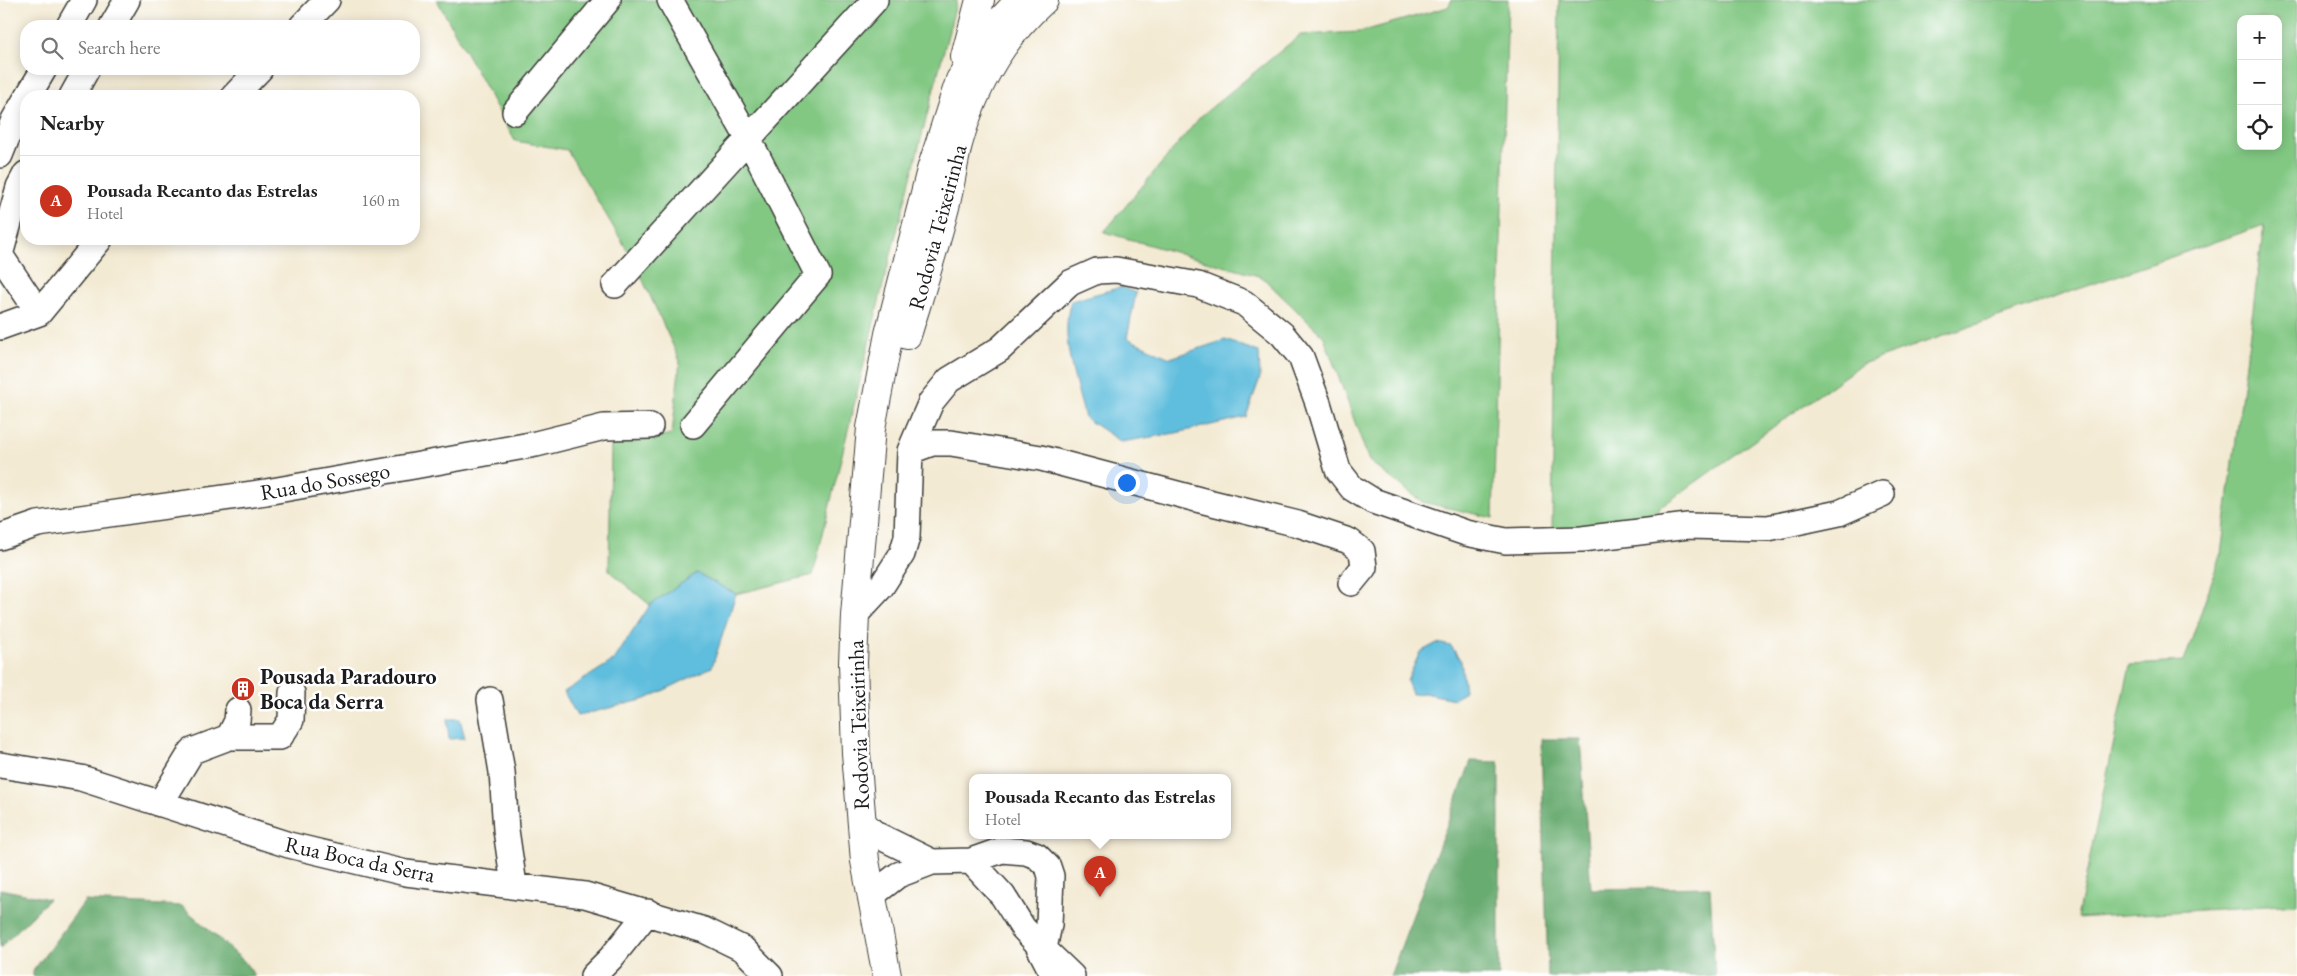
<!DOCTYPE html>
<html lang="en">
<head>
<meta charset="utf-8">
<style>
	:root { --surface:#fff; --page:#f6f6f6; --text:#222; --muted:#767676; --line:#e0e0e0; --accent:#c8321e }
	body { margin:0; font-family:"EB Garamond",serif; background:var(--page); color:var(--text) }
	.controls { position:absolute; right:15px; top:15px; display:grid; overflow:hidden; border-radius:10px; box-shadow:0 2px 12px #0003 }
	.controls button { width:45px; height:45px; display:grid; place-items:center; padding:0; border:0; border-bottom:1px solid var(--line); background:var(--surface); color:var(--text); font:25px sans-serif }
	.you { position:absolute; left:1126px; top:482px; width:18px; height:18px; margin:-12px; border:4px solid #fff; border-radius:50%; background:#1a73e8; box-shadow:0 0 0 8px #1a73e833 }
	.badge { display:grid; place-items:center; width:32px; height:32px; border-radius:50%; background:var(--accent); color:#fff; font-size:16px; font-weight:700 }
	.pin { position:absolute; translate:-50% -41px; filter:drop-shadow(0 1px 2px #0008) }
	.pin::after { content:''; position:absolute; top:26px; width:18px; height:15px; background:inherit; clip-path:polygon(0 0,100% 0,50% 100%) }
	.popup { position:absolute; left:969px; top:774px; width:262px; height:65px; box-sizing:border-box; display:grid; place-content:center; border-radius:10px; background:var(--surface); filter:drop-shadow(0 1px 4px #0005); font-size:16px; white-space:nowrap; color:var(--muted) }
	.popup b { font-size:19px; color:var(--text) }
	.popup::after { content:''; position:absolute; left:50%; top:100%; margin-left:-10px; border:10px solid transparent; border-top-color:var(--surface) }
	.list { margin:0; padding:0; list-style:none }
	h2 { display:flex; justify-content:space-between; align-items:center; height:65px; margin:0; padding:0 20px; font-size:21px }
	h2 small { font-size:16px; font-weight:400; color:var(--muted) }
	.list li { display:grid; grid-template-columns:32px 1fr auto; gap:15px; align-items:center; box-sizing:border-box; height:90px; padding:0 20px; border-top:1px solid var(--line) }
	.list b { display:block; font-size:19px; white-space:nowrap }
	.list p { margin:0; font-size:16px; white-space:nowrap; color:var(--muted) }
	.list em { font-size:16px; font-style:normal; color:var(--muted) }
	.icon { flex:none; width:28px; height:28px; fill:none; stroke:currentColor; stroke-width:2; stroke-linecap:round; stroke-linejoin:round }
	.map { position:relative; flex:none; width:2297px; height:976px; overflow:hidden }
	.search { position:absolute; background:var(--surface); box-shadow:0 2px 12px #0003; left:20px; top:20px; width:400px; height:55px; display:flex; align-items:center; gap:12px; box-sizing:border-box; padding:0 18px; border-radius:20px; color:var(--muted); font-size:19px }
	.panel { position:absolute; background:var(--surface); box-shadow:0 2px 12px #0003; left:20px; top:90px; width:400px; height:155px; border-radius:20px }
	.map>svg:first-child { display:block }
	.green { fill:#82c883; stroke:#4f7250; fill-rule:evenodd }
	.forest { fill:#69ac71; stroke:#426446 }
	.water { fill:#5fbddd; stroke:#3e6c7c }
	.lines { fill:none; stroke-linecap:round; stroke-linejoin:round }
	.minor-casing { stroke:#3c3b37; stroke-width:28 }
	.major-casing { stroke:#3c3b37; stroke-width:30 }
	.minor { stroke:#fff; stroke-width:25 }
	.major { stroke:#fff; stroke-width:28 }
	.labels { text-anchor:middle; stroke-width:5; stroke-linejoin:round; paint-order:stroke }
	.street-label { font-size:22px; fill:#1c1c1c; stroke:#fff }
	.poi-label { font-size:22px; font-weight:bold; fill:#1c1c1c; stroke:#fff; text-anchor:start }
</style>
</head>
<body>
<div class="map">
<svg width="2297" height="976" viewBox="0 0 2297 976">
	<rect width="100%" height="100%" fill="#fff"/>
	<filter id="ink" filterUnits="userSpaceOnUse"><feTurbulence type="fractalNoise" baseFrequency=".02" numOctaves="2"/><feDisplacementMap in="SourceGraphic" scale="10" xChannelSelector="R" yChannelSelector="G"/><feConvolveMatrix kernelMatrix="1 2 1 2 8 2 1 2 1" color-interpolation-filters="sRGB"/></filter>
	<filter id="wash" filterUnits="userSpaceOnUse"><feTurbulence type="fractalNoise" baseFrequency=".0096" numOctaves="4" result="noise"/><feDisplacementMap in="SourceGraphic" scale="20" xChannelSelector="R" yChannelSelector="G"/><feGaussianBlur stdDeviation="1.12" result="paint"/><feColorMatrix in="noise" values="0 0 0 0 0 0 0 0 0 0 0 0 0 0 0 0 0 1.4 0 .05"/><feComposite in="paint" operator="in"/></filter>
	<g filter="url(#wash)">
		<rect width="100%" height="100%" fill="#f3ead3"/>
		<path class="green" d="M437,0H957L882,289L813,575L736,594L697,573L650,605L609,571L611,446L672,434L680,361L635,263L567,150L515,141Z
			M1452,0H1508L1493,518L1422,502L1369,461L1324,337L1262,277L1104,232L1201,116L1300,35L1360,32L1448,7Z
			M1559,0H2297V904L2077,918L2130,665L2184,662L2221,554L2264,225L1862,364L1634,526L1552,535ZM2241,19H2278V146H2241Z"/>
		<path class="forest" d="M1541,739H1580L1591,889L1710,887L1715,976H1548Z
			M1471,761L1499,762V976H1390Z
			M0,889L49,899L0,948Z
			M85,901L182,906L244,961L255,976H33V971Z"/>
		<path class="water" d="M1121,287L1136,293L1127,338L1170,358L1225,340L1259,352L1260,378L1246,417L1176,433L1121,442L1085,418C1076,381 1059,338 1071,301Z
			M697,573L736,594L712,667L646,699L577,716L564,692L614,660L650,605Z
			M1437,643L1451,646L1461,661L1465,691L1454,699L1424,693L1412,694L1407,681L1420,652Z
			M447,719H460L465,738L449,739Z"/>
	</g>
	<g filter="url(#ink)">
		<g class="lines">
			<g class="minor-casing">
				<path id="minor" d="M670,0L749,140L818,275L693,425
					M69,26L84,0
					M112,26L127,0
					M302,26L327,0
					M28,96L44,69
					M72,96L87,69
					M234,96L260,69
					M515,112L608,0
					M0,155L14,120L26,99
					M0,255L19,187L26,174
					M0,255L39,313
					M615,285L875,0
					M0,327L39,313L100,239
					M910,451L932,443H951L1041,458L1200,500L1298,524L1349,541L1362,551L1364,567L1351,583
					M0,537L38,524L266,492L414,466L536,444L604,427L650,426
					M855,615L881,587L902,554L907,537L910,451L931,402L949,380L1000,349L1070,283L1097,271L1116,270L1198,285L1244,303L1282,334L1301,357L1318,403L1338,470L1352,488L1373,501L1466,533L1506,541L1582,539L1688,526L1768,528L1839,513L1882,494
					M490,700L502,772L506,830L514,885
					M229,737H280L291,720L292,693
					M0,765L81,778L289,845L406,873L585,895L704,930L743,949L770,976
					M160,804L192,751L229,737L237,721L238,710
					M862,823L877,835L932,862
					M971,861L1002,850L1026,852L1037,856L1048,867L1051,876L1049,925L1043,953L1049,954L1072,976
					M871,896L898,875L932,862L971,861L1003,896L1023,928L1037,943L1054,976
					M593,976L611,958L648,912"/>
			</g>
			<g class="major-casing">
				<path id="major" d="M965,57L980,0
					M907,335C920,293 934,250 945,207C950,187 953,165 958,144C973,89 1001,38 1044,0
					M887,976L865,861L856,753L853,663L855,615L871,428L889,334L931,170L960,80L992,30L1020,0"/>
			</g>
			<use href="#minor" class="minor"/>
			<use href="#major" class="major"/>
		</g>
	</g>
	<defs>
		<g id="building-disc" transform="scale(1.25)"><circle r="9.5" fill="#c8321e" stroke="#fff"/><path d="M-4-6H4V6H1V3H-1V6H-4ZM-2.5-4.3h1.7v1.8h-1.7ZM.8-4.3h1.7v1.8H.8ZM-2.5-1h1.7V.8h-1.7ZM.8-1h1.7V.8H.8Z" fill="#fff"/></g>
	</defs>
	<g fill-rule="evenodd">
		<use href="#building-disc" x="243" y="689"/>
	</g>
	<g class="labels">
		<g class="street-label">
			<text transform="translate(937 227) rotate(-75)" y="8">Rodovia Teixeirinha</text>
			<text transform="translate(325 481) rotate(-10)" y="8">Rua do Sossego</text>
			<text transform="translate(858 725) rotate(-92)" y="8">Rodovia Teixeirinha</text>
			<text transform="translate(360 859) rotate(12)" y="8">Rua Boca da Serra</text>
		</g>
		<g class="poi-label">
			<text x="260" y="684">Pousada Paradouro<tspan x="260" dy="25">Boca da Serra</tspan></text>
		</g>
	</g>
</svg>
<div class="controls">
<button>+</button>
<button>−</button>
<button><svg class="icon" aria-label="locate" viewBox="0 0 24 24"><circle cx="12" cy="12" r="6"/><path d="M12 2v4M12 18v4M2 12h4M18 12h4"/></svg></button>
</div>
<div class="you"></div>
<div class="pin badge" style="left:1100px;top:897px">A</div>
<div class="popup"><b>Pousada Recanto das Estrelas</b>Hotel</div>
<div class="search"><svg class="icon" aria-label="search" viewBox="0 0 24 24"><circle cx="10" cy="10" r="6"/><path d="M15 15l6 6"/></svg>Search here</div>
<section class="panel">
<h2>Nearby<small></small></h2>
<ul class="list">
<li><span class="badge">A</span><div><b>Pousada Recanto das Estrelas</b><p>Hotel</p></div><em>160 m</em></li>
</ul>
</section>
</div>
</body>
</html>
